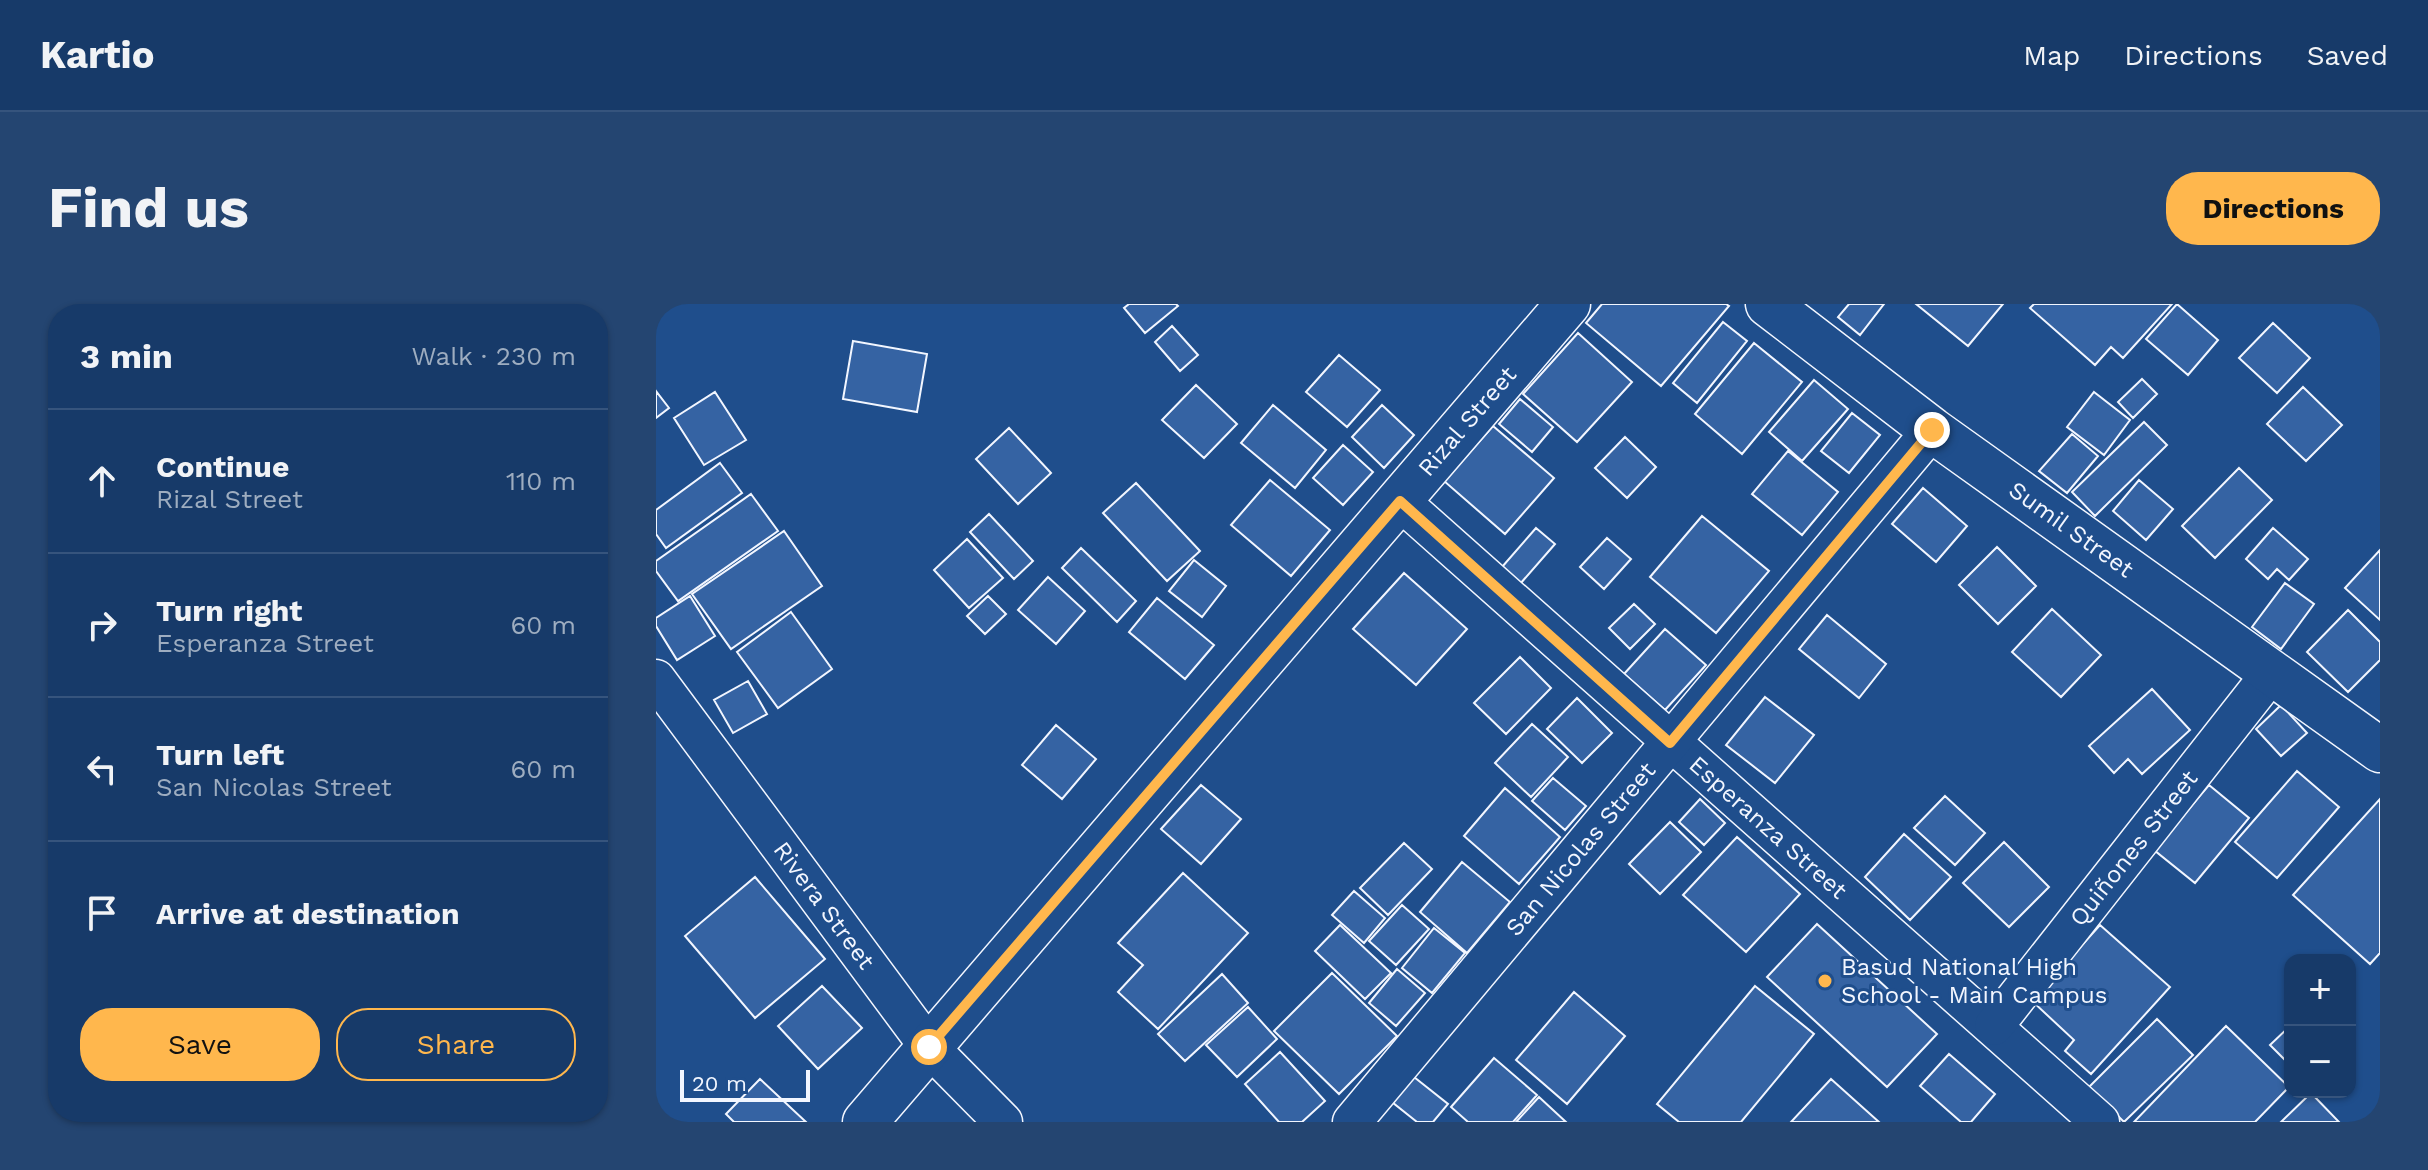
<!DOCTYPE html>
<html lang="en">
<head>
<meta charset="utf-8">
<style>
	:root { --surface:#173a69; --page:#244571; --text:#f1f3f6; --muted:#9eadc0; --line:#36547d; --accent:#ffb74d }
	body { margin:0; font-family:"Work Sans",sans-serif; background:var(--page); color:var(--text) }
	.controls { position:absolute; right:24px; bottom:24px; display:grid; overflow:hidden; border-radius:16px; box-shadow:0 2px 6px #0004 }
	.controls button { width:72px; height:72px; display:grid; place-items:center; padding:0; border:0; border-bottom:2px solid var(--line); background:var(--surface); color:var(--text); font:40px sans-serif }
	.scale { position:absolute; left:24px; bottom:20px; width:130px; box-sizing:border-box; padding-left:8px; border:4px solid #f2f6ff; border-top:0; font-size:22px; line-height:28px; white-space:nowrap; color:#f2f6ff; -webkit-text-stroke:6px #1f4e8c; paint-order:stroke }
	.stop { position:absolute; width:24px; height:24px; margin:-18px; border:6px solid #ffb74d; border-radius:50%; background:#fff }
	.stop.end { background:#ffb74d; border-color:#fff; box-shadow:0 2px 8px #0008 }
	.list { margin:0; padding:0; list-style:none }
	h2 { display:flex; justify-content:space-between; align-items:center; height:104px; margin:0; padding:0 32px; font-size:34px }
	h2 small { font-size:26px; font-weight:400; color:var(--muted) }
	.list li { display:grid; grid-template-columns:52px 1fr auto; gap:24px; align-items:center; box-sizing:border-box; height:144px; padding:0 32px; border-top:2px solid var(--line) }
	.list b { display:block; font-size:30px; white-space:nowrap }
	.list p { margin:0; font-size:26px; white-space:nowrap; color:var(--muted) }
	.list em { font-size:26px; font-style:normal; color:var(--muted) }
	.actions { display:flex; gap:16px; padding:24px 32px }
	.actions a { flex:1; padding:18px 0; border:2px solid var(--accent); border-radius:32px; text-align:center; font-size:28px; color:var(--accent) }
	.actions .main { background:var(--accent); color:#111 }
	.icon { flex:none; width:44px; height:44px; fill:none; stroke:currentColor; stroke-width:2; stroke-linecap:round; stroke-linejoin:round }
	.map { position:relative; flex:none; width:1724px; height:818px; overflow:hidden; border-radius:32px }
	header { display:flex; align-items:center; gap:48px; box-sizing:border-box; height:112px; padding:0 40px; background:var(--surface); border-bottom:2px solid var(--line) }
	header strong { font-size:38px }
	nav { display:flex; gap:44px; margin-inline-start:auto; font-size:28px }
	.intro { display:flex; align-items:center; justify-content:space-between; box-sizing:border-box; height:192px; padding:0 48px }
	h1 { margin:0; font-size:56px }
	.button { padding:20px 36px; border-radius:32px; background:var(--accent); color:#111; font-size:28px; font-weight:700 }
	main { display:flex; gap:48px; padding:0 48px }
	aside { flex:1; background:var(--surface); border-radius:32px; box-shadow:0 2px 6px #0004 }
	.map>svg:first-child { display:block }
	.building { fill:#3563a3; stroke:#f2f6ff; stroke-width:2 }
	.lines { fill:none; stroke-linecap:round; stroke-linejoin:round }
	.street-casing { stroke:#f2f6ff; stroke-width:41 }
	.secondary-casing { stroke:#f2f6ff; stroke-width:47 }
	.street { stroke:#1f4e8c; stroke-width:38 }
	.secondary { stroke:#1f4e8c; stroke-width:44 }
	.route { stroke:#ffb74d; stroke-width:10 }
	.poi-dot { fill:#ffb74d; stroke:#1f4e8c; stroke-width:3 }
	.labels { text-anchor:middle; stroke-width:6; stroke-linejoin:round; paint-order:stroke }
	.street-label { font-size:24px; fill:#f2f6ff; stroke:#1f4e8c }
	.poi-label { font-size:24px; fill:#f2f6ff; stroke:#1f4e8c; text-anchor:start }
</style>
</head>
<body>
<header>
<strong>Kartio</strong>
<nav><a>Map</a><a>Directions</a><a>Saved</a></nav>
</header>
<div class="intro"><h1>Find us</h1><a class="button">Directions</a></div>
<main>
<aside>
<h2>3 min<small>Walk · 230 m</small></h2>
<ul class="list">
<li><svg class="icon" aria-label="ahead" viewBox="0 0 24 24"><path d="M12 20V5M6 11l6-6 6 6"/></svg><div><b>Continue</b><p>Rizal Street</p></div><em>110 m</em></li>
<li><svg class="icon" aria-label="right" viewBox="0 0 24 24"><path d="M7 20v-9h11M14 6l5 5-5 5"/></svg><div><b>Turn right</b><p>Esperanza Street</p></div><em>60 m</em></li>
<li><svg class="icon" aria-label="left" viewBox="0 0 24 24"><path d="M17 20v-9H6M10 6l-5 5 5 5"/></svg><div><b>Turn left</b><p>San Nicolas Street</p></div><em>60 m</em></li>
<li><svg class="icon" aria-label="arrive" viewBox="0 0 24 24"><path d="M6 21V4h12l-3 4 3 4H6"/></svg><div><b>Arrive at destination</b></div></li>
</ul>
<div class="actions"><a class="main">Save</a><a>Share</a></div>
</aside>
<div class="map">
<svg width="1724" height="818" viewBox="0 0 1724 818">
	<rect width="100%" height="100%" fill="#1f4e8c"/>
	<path class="building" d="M473,0H520L522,2L489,29L468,4Z
		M946,0H1070L1073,2L1005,82L930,19Z
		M1193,0H1228L1204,31L1182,13Z
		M1260,0H1347L1312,42Z
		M1378,0H1516L1467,54L1455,43L1439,61L1374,4Z
		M1521,0L1562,36L1532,71L1490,35Z
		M1067,18L1091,37L1041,99L1017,79Z
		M1617,19L1654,54L1621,89L1583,54Z
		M516,22L542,51L524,67L499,38Z
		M922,29L976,78L921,138L867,90Z
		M197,37L271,50L261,108L187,95Z
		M1098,39L1146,78L1086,150L1039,110Z
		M683,51L724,86L691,123L650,88Z
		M1486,75L1501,90L1477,114L1462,98Z
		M1158,76L1192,105L1146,157L1113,128Z
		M540,81L581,120L548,154L506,116Z
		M1647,83L1686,121L1650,157L1611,120Z
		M0,87L13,104L0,114Z
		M59,88L90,136L48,161L18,114Z
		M1438,88L1474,116L1448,151L1411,123Z
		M864,95L897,123L876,148L843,120Z
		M617,101L670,146L639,184L585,139Z
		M726,101L758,131L728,164L696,133Z
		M1196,109L1224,131L1193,169L1165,147Z
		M1488,118L1511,141L1439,212L1416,188Z
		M837,122L898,174L849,230L788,177Z
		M353,124L395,169L362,200L320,155Z
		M1416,130L1442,152L1411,189L1383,167Z
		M969,133L1000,163L971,194L939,164Z
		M687,141L717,168L687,201L657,174Z
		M1132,147L1182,188L1146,231L1096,190Z
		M64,159L86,189L10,244L0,230V206Z
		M1583,164L1616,196L1559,254L1526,222Z
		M614,176L674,226L635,272L575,221Z
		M1483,176L1517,205L1490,236L1457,207Z
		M480,179L544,247L511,277L447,209Z
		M1267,184L1311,222L1280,258L1236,220Z
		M95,190L122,227L22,297L0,267V257Z
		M333,210L377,257L358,275L314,228Z
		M1046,212L1113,267L1060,329L994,273Z
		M880,224L899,240L864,280L846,263Z
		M1617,224L1652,255L1633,276L1621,265L1612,275L1590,255Z
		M128,227L166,282L75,345L36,290Z
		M951,234L975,255L948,285L924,263Z
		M311,235L347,274L313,304L278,266Z
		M1341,243L1380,282L1342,320L1303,281Z
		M425,244L480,297L461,318L406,264Z
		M1724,246V316L1689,284Z
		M538,256L570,282L546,313L513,287Z
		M748,269L811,325L760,381L697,325Z
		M392,273L429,307L400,340L362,306Z
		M1629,279L1658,300L1625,345L1596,323Z
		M34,292L59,332L21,356L0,322V314Z
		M332,292L350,310L329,330L311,312Z
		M501,294L558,341L529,375L473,328Z
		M978,300L999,320L974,345L953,324Z
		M1396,305L1445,351L1405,393L1356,348Z
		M1692,306L1724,338V356L1692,388L1651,348Z
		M135,308L176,365L122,404L81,348Z
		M1171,311L1230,360L1203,394L1143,345Z
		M1009,325L1050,361L1009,406L968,370Z
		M864,353L895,384L850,430L818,399Z
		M92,377L111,410L77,429L58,396Z
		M1496,385L1534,426L1486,470L1472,455L1458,469L1433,442Z
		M1109,393L1158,431L1119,479L1070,441Z
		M921,394L956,429L926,459L891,425Z
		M1625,401L1651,429L1625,452L1600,425Z
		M876,420L912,453L875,493L839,459Z
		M400,421L440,455L406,495L366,461Z
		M1641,467L1683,503L1621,574L1579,538Z
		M897,474L930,502L909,526L876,497Z
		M545,481L585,515L545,560L505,525Z
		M1553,481L1593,514L1539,579L1498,546Z
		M849,484L904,533L863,580L808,532Z
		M1289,492L1329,529L1299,561L1258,524Z
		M1044,495L1069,519L1048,541L1023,518Z
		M1724,495V649L1714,660L1637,591Z
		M1014,518L1045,548L1004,590L973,560Z
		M1248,530L1295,573L1254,616L1209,573Z
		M1081,533L1144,590L1090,648L1027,591Z
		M1348,538L1393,583L1353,623L1307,579Z
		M748,539L776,565L732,611L704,584Z
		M806,558L854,598L811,649L764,608Z
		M527,569L592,629L502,725L462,688L487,661L462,639Z
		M99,573L169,655L99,714L29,632Z
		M698,587L729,614L708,639L676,611Z
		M746,601L773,625L740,661L713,637Z
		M1161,620L1281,730L1231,783L1111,673Z
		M684,621L735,669L709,695L659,647Z
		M1444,621L1514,683L1435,770L1409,747L1418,736L1376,697Z
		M778,624L809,649L776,689L746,664Z
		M741,665L769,689L740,722L713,699Z
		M676,669L741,732L683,790L618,727Z
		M566,670L592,699L529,757L502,730Z
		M166,682L206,724L162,765L122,722Z
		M1099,682L1158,730L1085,818H1023L1001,800Z
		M918,688L969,732L911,800L860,756Z
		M592,703L621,735L581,773L550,741Z
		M1501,715L1537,751L1468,818L1433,783Z
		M1570,722L1633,783L1599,818H1478Z
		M1634,722V761L1614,741Z
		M624,748L669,797L646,818H623L589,780Z
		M1293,750L1339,790L1315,818H1305L1264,782Z
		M838,754L881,791L857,818H812L795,803Z
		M758,773L792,800L777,818H761L736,798Z
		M104,775L150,818H78L70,810Z
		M1175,775L1223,818H1135Z
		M1655,789L1683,818H1625Z
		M883,793L910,818H860Z"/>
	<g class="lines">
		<g class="street-casing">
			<g id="street">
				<path id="s1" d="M744,197L1444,818"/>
				<path id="s2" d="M0,375L273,743L347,818"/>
				<path id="s3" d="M1338,722L1617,367"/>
				<path id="s4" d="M696,818L1276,126"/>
			</g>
		</g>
		<g class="secondary-casing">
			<g id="secondary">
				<path id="s5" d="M1112,0L1276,126L1724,446"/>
				<path id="s6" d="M209,818L912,0"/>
			</g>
		</g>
		<use href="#street" class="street"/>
		<use href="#secondary" class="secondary"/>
	</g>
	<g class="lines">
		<path class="route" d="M273,743L744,197L1014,439L1276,126"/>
	</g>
	<circle class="poi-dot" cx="1169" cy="677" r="8"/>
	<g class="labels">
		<g class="street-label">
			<text dy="8" stroke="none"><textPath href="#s6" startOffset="924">Rizal Street</textPath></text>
			<text dy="8" stroke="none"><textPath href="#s5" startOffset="378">Sumil Street</textPath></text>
			<text dy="8" stroke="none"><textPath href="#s1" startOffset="492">Esperanza Street</textPath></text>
			<text dy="8" stroke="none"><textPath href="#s3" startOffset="226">Quiñones Street</textPath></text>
			<text dy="8" stroke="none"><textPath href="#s4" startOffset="356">San Nicolas Street</textPath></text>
			<text dy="8" stroke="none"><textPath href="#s2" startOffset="282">Rivera Street</textPath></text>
		</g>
		<g class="poi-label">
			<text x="1185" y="671">Basud National High<tspan x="1185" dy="28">School - Main Campus</tspan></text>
		</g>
	</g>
</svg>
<div class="controls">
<button>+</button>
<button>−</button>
</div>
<div class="scale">20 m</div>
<div class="stop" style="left:273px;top:743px"></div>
<div class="stop end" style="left:1276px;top:126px"></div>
</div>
</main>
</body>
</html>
